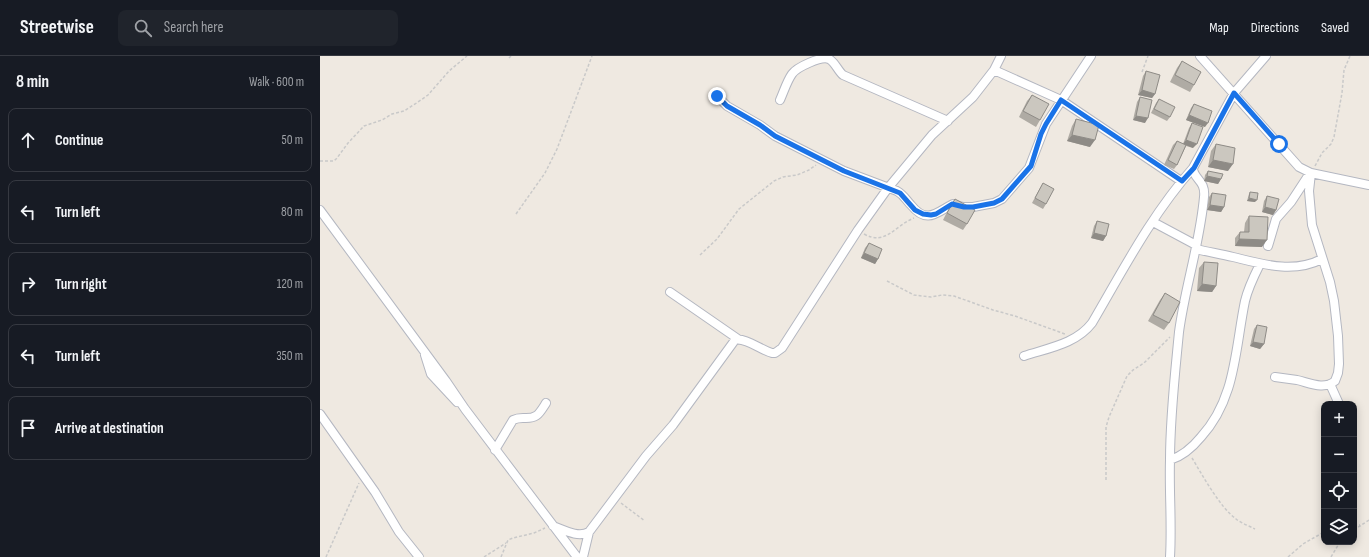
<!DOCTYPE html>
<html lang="en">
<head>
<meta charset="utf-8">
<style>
	:root { --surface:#171b24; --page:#20242c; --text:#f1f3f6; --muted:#9ea1a6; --line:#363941 }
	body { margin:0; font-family:"Sofia Sans Condensed",sans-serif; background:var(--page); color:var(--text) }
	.controls { position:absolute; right:12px; bottom:12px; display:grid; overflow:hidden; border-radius:8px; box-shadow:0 2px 10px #0003 }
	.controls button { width:36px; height:36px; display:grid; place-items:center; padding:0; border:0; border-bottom:1px solid var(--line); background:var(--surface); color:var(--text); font:20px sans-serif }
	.stop { position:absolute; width:12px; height:12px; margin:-9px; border:3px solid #1a73e8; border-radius:50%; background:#fff }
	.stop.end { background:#1a73e8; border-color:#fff; box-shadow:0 1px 4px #0008 }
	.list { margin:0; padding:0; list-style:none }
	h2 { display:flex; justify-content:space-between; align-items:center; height:52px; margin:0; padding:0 16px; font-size:17px }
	h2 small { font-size:13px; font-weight:400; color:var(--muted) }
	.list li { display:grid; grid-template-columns:26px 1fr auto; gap:12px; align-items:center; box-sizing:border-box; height:64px; margin:0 8px 8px; padding:0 8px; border:1px solid var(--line); border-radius:8px }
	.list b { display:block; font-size:15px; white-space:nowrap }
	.list em { font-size:13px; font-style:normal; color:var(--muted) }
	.icon { flex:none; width:22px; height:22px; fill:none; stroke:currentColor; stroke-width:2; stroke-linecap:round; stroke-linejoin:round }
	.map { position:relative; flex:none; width:1049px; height:501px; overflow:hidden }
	header { display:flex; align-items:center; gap:24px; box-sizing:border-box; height:56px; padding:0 20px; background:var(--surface); border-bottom:1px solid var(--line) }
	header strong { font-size:19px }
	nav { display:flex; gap:22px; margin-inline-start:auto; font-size:14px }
	.search { width:280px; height:36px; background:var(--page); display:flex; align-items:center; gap:10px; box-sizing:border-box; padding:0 14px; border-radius:8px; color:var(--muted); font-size:15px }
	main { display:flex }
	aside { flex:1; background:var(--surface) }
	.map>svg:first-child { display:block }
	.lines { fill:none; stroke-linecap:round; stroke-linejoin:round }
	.street-casing { stroke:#b4b7c1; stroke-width:10 }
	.path { stroke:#c9c9c9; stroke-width:1.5; stroke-dasharray:3 2; stroke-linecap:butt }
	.street { stroke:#fff; stroke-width:8 }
	.wall { fill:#afaba4 }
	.shaded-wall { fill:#8e8b86 }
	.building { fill:#cbc7bf; stroke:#8e8b86 }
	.route { stroke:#1a73e8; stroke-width:5 }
</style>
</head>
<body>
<header>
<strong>Streetwise</strong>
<div class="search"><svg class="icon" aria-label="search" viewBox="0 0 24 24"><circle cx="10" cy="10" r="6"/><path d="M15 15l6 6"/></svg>Search here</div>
<nav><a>Map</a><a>Directions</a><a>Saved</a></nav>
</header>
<main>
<aside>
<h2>8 min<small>Walk · 600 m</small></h2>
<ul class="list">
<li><svg class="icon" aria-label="ahead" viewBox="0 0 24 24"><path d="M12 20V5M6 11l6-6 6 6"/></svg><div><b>Continue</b></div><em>50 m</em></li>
<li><svg class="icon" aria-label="left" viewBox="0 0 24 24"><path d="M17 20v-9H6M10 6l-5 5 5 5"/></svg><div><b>Turn left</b></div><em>80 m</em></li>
<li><svg class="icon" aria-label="right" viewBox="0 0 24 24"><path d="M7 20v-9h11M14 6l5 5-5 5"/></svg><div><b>Turn right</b></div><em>120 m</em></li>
<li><svg class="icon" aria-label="left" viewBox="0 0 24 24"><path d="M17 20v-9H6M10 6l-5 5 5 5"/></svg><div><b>Turn left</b></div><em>350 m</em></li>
<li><svg class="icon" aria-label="arrive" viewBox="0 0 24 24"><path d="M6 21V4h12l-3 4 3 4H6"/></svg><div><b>Arrive at destination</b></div></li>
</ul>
</aside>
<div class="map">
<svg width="1049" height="501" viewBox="0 0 1049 501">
	<rect width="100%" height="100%" fill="#efe9e1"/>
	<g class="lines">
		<g class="street-casing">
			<path id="street" d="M880,0L979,111L991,117L1049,129
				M674,14L741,44L861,125
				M397,40L407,50L440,69L455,80L524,115L577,135C584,139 586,144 591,149C607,169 617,156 633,148L643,151H653L674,147L682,143L709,112L726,68L771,0
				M460,44C464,35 467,25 472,18C477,11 501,0 509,3C515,6 518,15 523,19L628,65
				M0,154L126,325L145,353L257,501
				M833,166L876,189
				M948,190L956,163L971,146L990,117
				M876,193C888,196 901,198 913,201C942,208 973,218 1002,203
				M350,236L418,283
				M105,299L111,318L137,346
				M704,300C728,292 756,288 772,267C803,214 832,158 873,112
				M955,321C962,322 970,323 977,324C990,327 1004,334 1015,325L1018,317L1019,308L1018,280L1014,245L1010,226L992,169L989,135L991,117
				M1010,328L1019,348
				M0,358L55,436L79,476L99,501
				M175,394L193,364C197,362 199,362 203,362C217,363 219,358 226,347
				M850,404C863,400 872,392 881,381C916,343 915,293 925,245C928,232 934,220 940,208
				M233,470C244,474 258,482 269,476L326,400L353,369L415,284C425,281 441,294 452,297H455L462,292L538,174L568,132L612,79L653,41L674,14L681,0
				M263,501L269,476
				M850,501C852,468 849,436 850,404C850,361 855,318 859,276C865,231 880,187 884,141C886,124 873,123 873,112L914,37L946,0"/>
		</g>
		<path class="path" d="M189,2L191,0
			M822,16L828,0
			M0,105H14L17,102L28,87L44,70L62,64L72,58L84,55L95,48L108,39L129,15L147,0
			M995,110L1002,97L1011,88L1014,81L1022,37L1024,14L1030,0
			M196,158L225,117L237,93L272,0
			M544,178C566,190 574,170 594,162
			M380,199L397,183L419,153L454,125L463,121L477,119L489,114L496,109
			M567,225L594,239L611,241L622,239L634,240L673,254L695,260L745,278
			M872,402C883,420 899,450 916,463C921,467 929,470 935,473
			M786,424V371L789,361L807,320L813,314L824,307L850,281
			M301,447L325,465
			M1034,469H1040
			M1034,474L1049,464
			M6,501L39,427
			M164,501L186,487
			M181,501L188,484L193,482L214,477L225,472
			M968,501L983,488L1004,476
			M1011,501L1020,486"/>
		<use href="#street" class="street"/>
	</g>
	<path class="wall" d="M862,5L874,29L870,36L850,26L857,12Z
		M826,15L835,38L832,42L818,39L823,20Z
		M712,39L720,64L716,71L699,61L707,45Z
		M820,41L825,67L813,64L817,46Z
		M839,43L850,61L847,65L831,57L836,47Z
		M874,48L885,71L866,64L871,52Z
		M756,63L770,91L747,85L752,70Z
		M872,67L873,92L866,90L857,109L854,113L844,109L853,89L857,85L863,88L869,72Z
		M896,88L908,115L888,111L891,95Z
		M888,115L901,123L898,128L884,125L885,119Z
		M723,127L726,148L723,153L712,147L720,132Z
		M930,136L935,146L927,145L929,138Z
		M892,137L904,151L901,156L887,154L889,141Z
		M947,140L956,154L953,159L942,156L944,145Z
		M635,143L647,168L643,174L623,164L630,150Z
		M929,160L942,191L915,190V182L920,176H924L925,167Z
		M777,165L786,180L783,185L771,182L774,170Z
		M549,187L558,203L555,208L541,202L545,192Z
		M884,206L896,230L892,236L877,235L879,212Z
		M845,237L849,267L844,274L828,265L840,244Z
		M937,269L944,288L940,293L930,290L934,273Z"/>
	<path class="shaded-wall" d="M822,34L835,38L832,42L818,39Z
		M869,59L888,67L885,71L866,64Z
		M816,60L828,62L825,67L813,64Z
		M752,79L775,84L770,91L747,85Z
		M866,84L877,88L873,92L863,88Z
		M893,104L913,108L908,115L888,111Z
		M887,120L901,123L898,128L884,125Z
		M929,142L937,144L935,146L927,145Z
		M890,149L904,151L901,156L887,154Z
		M945,151L956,154L953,159L942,156Z
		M774,177L786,180L783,185L771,182Z
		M919,183L947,184L942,191L915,190Z
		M544,197L558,203L555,208L541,202Z
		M882,228L896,230L892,236L877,235Z
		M933,286L944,288L940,293L930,290Z"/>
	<path class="building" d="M862,5L881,16L874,29L855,19Z
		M826,15L840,19L835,38L822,34Z
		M712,39L729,48L720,64L703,55Z
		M820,41L832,44L828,62L816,60Z
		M839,43L855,51L850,61L834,53Z
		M874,48L892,55L888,67L869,59Z
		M756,63L779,69L775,84L752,79Z
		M872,67L883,71L877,88L866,84Z
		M857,85L866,89L857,109L848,104Z
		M896,88L915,92L913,108L893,104Z
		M888,115L903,118L901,123L887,120Z
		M723,127L734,133L726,148L715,142Z
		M930,136L938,137L937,144L929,142Z
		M892,137L906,139L904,151L890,149Z
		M947,140L959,143L956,154L945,151Z
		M635,143L655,154L647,168L627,157Z
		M929,160L948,161L947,184L919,183L920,176H929Z
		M777,165L789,168L786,180L774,177Z
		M549,187L562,193L558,203L544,197Z
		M884,206L898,207L896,230L882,228Z
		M845,237L860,246L849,267L833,259Z
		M937,269L947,271L944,288L933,286Z"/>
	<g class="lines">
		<path class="route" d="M397,40L407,50L440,69L455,80L524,115L580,137L595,154L603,158L611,159L616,158L632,148L644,151H653L674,147L682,143L711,110L721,78L726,68L741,44L862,125L874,112L914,37L959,88"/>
	</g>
</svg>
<div class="controls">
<button>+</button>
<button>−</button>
<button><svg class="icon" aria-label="locate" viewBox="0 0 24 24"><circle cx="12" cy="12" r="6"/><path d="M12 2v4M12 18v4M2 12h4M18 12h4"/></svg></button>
<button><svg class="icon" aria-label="layers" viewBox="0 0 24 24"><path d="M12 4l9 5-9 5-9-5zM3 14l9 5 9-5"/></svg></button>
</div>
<div class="stop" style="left:959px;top:88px"></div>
<div class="stop end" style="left:397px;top:40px"></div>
</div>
</main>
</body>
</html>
